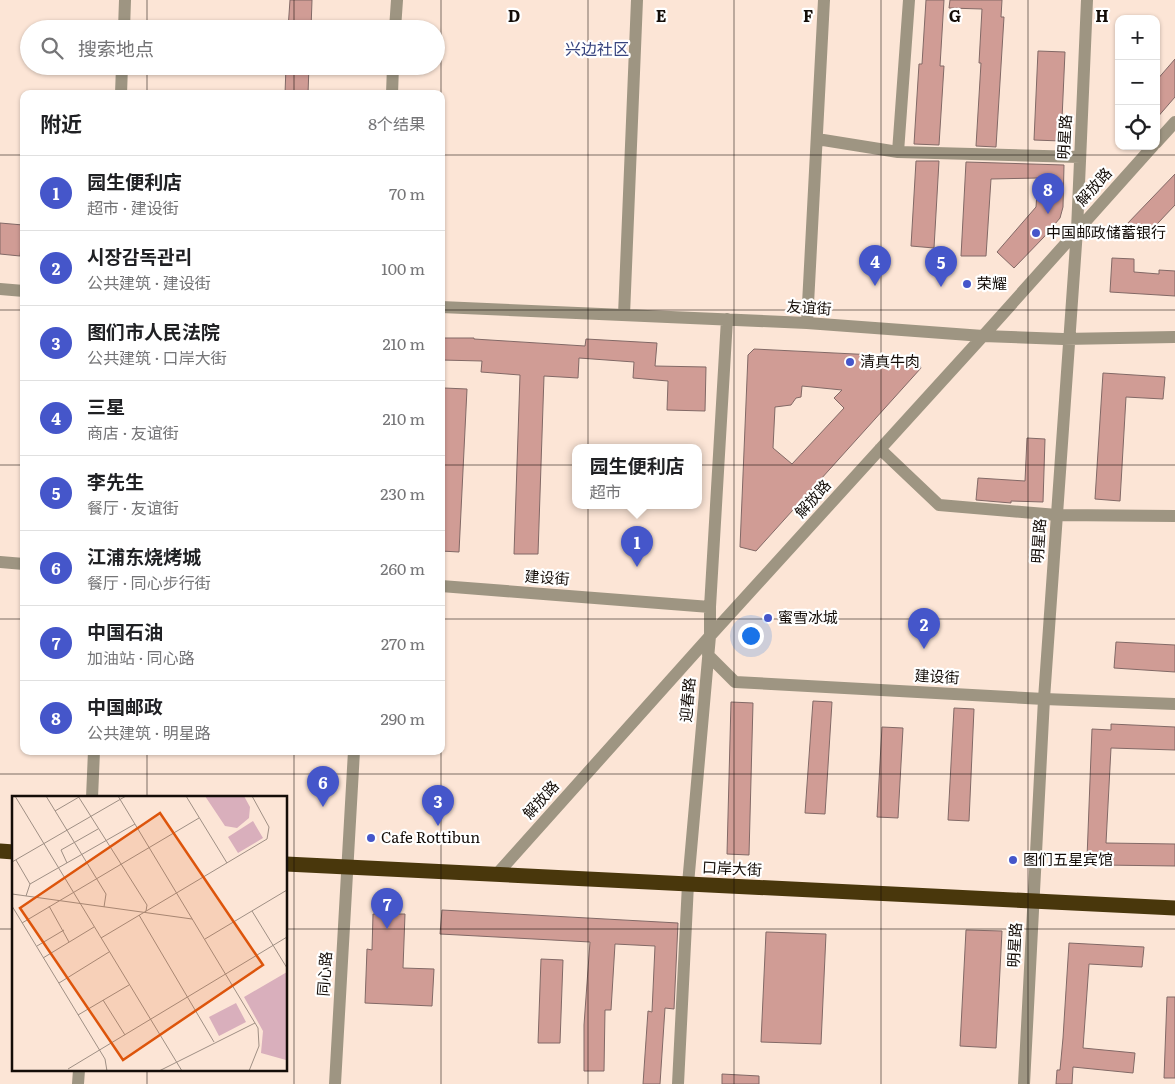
<!DOCTYPE html>
<html lang="zh">
<head>
<meta charset="utf-8">
<style>
	:root { --surface:#fff; --page:#f6f6f6; --text:#202124; --muted:#757577; --line:#e0e0e0; --accent:#4556ca }
	body { margin:0; font-family:Literata,"Noto Sans SC","Noto Sans KR",serif; background:var(--page); color:var(--text) }
	.controls { position:absolute; right:15px; top:15px; display:grid; overflow:hidden; border-radius:10px; box-shadow:0 1px 4px #0004 }
	.controls button { width:45px; height:45px; display:grid; place-items:center; padding:0; border:0; border-bottom:1px solid var(--line); background:var(--surface); color:var(--text); font:25px sans-serif }
	.you { position:absolute; left:750px; top:635px; width:18px; height:18px; margin:-12px; border:4px solid #fff; border-radius:50%; background:#1a73e8; box-shadow:0 0 0 8px #1a73e833 }
	.badge { display:grid; place-items:center; width:32px; height:32px; border-radius:50%; background:var(--accent); color:#fff; font-size:16px; font-weight:700 }
	.pin { position:absolute; translate:-50% -41px; filter:drop-shadow(0 1px 2px #0008) }
	.pin::after { content:''; position:absolute; top:26px; width:18px; height:15px; background:inherit; clip-path:polygon(0 0,100% 0,50% 100%) }
	.popup { position:absolute; left:572px; top:444px; width:130px; height:65px; box-sizing:border-box; display:grid; place-content:center; border-radius:10px; background:var(--surface); filter:drop-shadow(0 1px 4px #0005); font-size:16px; white-space:nowrap; color:var(--muted) }
	.popup b { font-size:19px; color:var(--text) }
	.popup::after { content:''; position:absolute; left:50%; top:100%; margin-left:-10px; border:10px solid transparent; border-top-color:var(--surface) }
	.list { margin:0; padding:0; list-style:none }
	h2 { display:flex; justify-content:space-between; align-items:center; height:65px; margin:0; padding:0 20px; font-size:21px }
	h2 small { font-size:16px; font-weight:400; color:var(--muted) }
	.list li { display:grid; grid-template-columns:32px 1fr auto; gap:15px; align-items:center; box-sizing:border-box; height:75px; padding:0 20px; border-top:1px solid var(--line) }
	.list b { display:block; font-size:19px; white-space:nowrap }
	.list p { margin:0; font-size:16px; white-space:nowrap; color:var(--muted) }
	.list em { font-size:16px; font-style:normal; color:var(--muted) }
	.icon { flex:none; width:28px; height:28px; fill:none; stroke:currentColor; stroke-width:2; stroke-linecap:round; stroke-linejoin:round }
	.map { position:relative; flex:none; width:1175px; height:1084px; overflow:hidden }
	.search { position:absolute; background:var(--surface); box-shadow:0 1px 4px #0004; left:20px; top:20px; width:425px; height:55px; display:flex; align-items:center; gap:12px; box-sizing:border-box; padding:0 18px; border-radius:28px; color:var(--muted); font-size:19px }
	.panel { position:absolute; background:var(--surface); box-shadow:0 1px 4px #0004; left:20px; top:90px; width:425px; height:665px; border-radius:10px }
	.map>svg:first-child { display:block }
	.building { fill:#d09c95; stroke:#826966; fill-rule:evenodd }
	.lines { fill:none; stroke-linecap:round; stroke-linejoin:round }
	.minor { stroke:#9e9582; stroke-width:12 }
	.highway { stroke:#49370c; stroke-width:15 }
	.grid { fill:none; stroke:#140d08; stroke-width:1; stroke-opacity:0.55 }
	.poi-dot { fill:#4556ca; stroke:#fff; stroke-width:2 }
	.labels { text-anchor:middle; stroke-width:4.5; stroke-linejoin:round; paint-order:stroke }
	.street-label { font-size:15px; fill:#140d08; stroke:#fff }
	.poi-label { font-size:15px; fill:#140d08; stroke:#fff; text-anchor:start }
	.neighbourhood-label { font-size:16px; fill:#36437e; stroke:#fff }
	.inset-road { fill:none; stroke:#9f8f84; stroke-width:1 }
	.view { fill:#dd550c; fill-opacity:0.15; stroke:#dd550c; stroke-width:2.5 }
	.inset-edge { fill:none; stroke:#140d08; stroke-width:2.5 }
	.grid-label { font-size:16px; text-anchor:middle; font-weight:bold; fill:#140d08; stroke:#fff; stroke-width:4.5; stroke-linejoin:round; paint-order:stroke }
</style>
</head>
<body>
<div class="map">
<svg width="1175" height="1084" viewBox="0 0 1175 1084">
	<rect width="100%" height="100%" fill="#fce5d6"/>
	<path class="building" d="M290,0H312L311,29H288Z
		M926,0H944L940,66H944L939,145L914,144L919,64H922Z
		M950,0H1002L1001,17H1004L996,147L976,146L981,63H979L982,9L949,8Z
		M1038,51L1065,52L1061,141L1034,140Z
		M1175,59V97L1156,119V81Z
		M286,66H309L308,94H285Z
		M916,161H939L934,248L911,246Z
		M966,162L1064,165L1063,207L1060,218L1044,237L1014,268L997,252L1036,207L1038,178L991,179L986,256H961Z
		M1175,174V205L1142,240L1126,225Z
		M0,223L23,225L20,256L0,254Z
		M1112,258L1134,259V272L1159,274V270L1175,271V296L1110,292Z
		M441,338H474V339L585,346L586,339L657,343L655,366L706,367L705,411L667,410L668,381L633,378L634,362L579,358L578,378L544,376L538,554H514L520,375L481,372L482,361L441,360Z
		M754,349L915,357L921,368L756,551L740,547L748,355ZM802,386L842,390L834,398L844,408L792,464L773,448L775,407L791,405L796,398L801,397Z
		M1103,373L1165,377L1163,399L1126,397L1120,501L1095,499Z
		M444,388L467,389L459,552L441,551V459Z
		M1027,438L1045,439L1043,502L1011,501V503L976,500L978,478L1025,481Z
		M1116,642L1175,645V672L1114,668Z
		M813,701L832,702L825,814L805,813Z
		M731,702L753,703L749,855L727,854Z
		M954,708L974,709L969,821L948,820Z
		M1111,724L1175,727V750L1111,748L1106,843L1175,844V866L1102,865V859L1087,858L1092,729L1111,730Z
		M882,727L903,728L898,818L877,817Z
		M442,910L678,923L674,1009L665,1008L660,1084H643L648,1011L652,1012L655,946L615,944L611,1010H605L604,1071H584V1025L590,942L440,934Z
		M373,914H405L403,968L434,969L432,1006L365,1003L367,949L372,950Z
		M966,930L1002,931L996,1048L960,1046Z
		M766,932L826,934L821,1044L761,1042Z
		M1069,943L1144,947L1142,967L1089,964L1083,1048L1135,1053L1133,1073L1073,1067L1072,1084H1056L1057,1070H1060L1063,1038Z
		M541,959L563,960L560,1043H538Z
		M1167,997H1175V1078H1164Z
		M722,1074L759,1076V1084H722Z"/>
	<g class="lines">
		<path class="minor" d="M124,29L125,0
			M395,29L397,0
			M121,94L122,66
			M392,94L393,66
			M817,139L898,152L1080,157
			M1156,143L1175,122
			M898,152L909,0
			M0,289L24,291
			M441,307L807,323L983,336L1063,339L1175,337
			M624,315L637,0
			M807,323L824,0
			M880,449L939,505L1057,515L1175,516
			M0,562L24,564
			M441,586L710,607
			M708,655L735,682L1044,699L1175,704
			M92,798L94,751
			M497,874L710,636L983,336L1153,146
			M78,1084L79,1070
			M335,1084L354,751
			M678,1084L688,884L710,636V607L727,319
			M1024,1084L1044,699L1077,230L1087,0"/>
		<path class="highway" d="M0,851L14,852
			M286,864L1175,908"/>
	</g>
	<path class="grid" d="M147,0V29M294,0V29M441,0V94M588,0V1084M734,0V1084M881,0V1084M1028,0V1084M147,66V94M294,66V94M0,155H24M441,155H1175M0,310H24M441,310H1175M0,465H24M441,465H1175M0,619H24M441,619H1175M147,751V798M294,751V1084M441,751V1084M0,774H1175M0,929H14M286,929H1175M147,1070V1084"/>
	<g class="poi-dot">
		<circle cx="1036" cy="233" r="5"/>
		<circle cx="967" cy="284" r="5"/>
		<circle cx="850" cy="362" r="5"/>
		<circle cx="768" cy="618" r="5"/>
		<circle cx="371" cy="838" r="5"/>
		<circle cx="1013" cy="860" r="5"/>
	</g>
	<g class="labels">
		<g class="street-label">
			<text transform="translate(1065 137) rotate(-87)" y="5">明星路</text>
			<text transform="translate(1094 187) rotate(-48)" y="5">解放路</text>
			<text transform="translate(809 308) rotate(4)" y="5">友谊街</text>
			<text transform="translate(813 499) rotate(-48)" y="5">解放路</text>
			<text transform="translate(1039 541) rotate(-86)" y="5">明星路</text>
			<text transform="translate(547 578) rotate(4)" y="5">建设街</text>
			<text transform="translate(937 677) rotate(3)" y="5">建设街</text>
			<text transform="translate(688 700) rotate(-85)" y="5">迎春路</text>
			<text transform="translate(541 800) rotate(-48)" y="5">解放路</text>
			<text transform="translate(732 869) rotate(3)" y="5">口岸大街</text>
			<text transform="translate(1015 945) rotate(-87)" y="5">明星路</text>
			<text transform="translate(325 974) rotate(-86)" y="5">同心路</text>
		</g>
		<g class="poi-label">
			<text x="1046" y="238">中国邮政储蓄银行</text>
			<text x="977" y="289">荣耀</text>
			<text x="860" y="367">清真牛肉</text>
			<text x="778" y="623">蜜雪冰城</text>
			<text x="381" y="843">Cafe Rottibun</text>
			<text x="1023" y="865">图们五星宾馆</text>
		</g>
		<g class="neighbourhood-label">
			<text x="597" y="55">兴边社区</text>
		</g>
	</g>
	<g transform="translate(12 796)">
		<rect width="275" height="275" fill="#fce5d6"/>
		<path d="M193,0H232L238,11L237,22L225,32L213,30ZM241,25L251,42L226,57L216,41ZM275,176V259L274,264L249,257L251,235L232,201ZM224,207L234,226L207,240L197,221Z" fill="#d9afbc"/>
		<path class="inset-road" d="M3,0L170,275M34,0L94,98L92,111M66,0L135,109L134,115M106,0L246,232L247,250L237,275M174,0L215,67M43,15L67,1M4,64L18,88L14,100M0,66L114,0M55,67L49,54L86,33M18,88L123,28M0,98L180,123M0,110L93,263L95,275M37,110L57,146M240,115L275,172M127,119L202,246M10,127L187,22M89,142L255,43L257,31L240,0M193,143L275,94M25,150L52,134M31,162L82,131M47,187L97,156M91,204L113,239M66,219L117,189M56,273L275,141M147,275L243,227"/>
		<path class="view" d="M148,17L251,169L111,264L8,112Z"/>
		<rect width="275" height="275" class="inset-edge"/>
	</g>
	<g class="grid-label">
		<text x="514" y="22">D</text>
		<text x="661" y="22">E</text>
		<text x="808" y="22">F</text>
		<text x="955" y="22">G</text>
		<text x="1102" y="22">H</text>
	</g>
</svg>
<div class="controls">
<button>+</button>
<button>−</button>
<button><svg class="icon" aria-label="locate" viewBox="0 0 24 24"><circle cx="12" cy="12" r="6"/><path d="M12 2v4M12 18v4M2 12h4M18 12h4"/></svg></button>
</div>
<div class="you"></div>
<div class="pin badge" style="left:637px;top:567px">1</div>
<div class="popup"><b>园生便利店</b>超市</div>
<div class="pin badge" style="left:924px;top:649px">2</div>
<div class="pin badge" style="left:438px;top:826px">3</div>
<div class="pin badge" style="left:875px;top:286px">4</div>
<div class="pin badge" style="left:941px;top:287px">5</div>
<div class="pin badge" style="left:323px;top:807px">6</div>
<div class="pin badge" style="left:387px;top:929px">7</div>
<div class="pin badge" style="left:1048px;top:214px">8</div>
<div class="search"><svg class="icon" aria-label="search" viewBox="0 0 24 24"><circle cx="10" cy="10" r="6"/><path d="M15 15l6 6"/></svg>搜索地点</div>
<section class="panel">
<h2>附近<small>8个结果</small></h2>
<ul class="list">
<li><span class="badge">1</span><div><b>园生便利店</b><p>超市 · 建设街</p></div><em>70 m</em></li>
<li><span class="badge">2</span><div><b>시장감독관리</b><p>公共建筑 · 建设街</p></div><em>100 m</em></li>
<li><span class="badge">3</span><div><b>图们市人民法院</b><p>公共建筑 · 口岸大街</p></div><em>210 m</em></li>
<li><span class="badge">4</span><div><b>三星</b><p>商店 · 友谊街</p></div><em>210 m</em></li>
<li><span class="badge">5</span><div><b>李先生</b><p>餐厅 · 友谊街</p></div><em>230 m</em></li>
<li><span class="badge">6</span><div><b>江浦东烧烤城</b><p>餐厅 · 同心步行街</p></div><em>260 m</em></li>
<li><span class="badge">7</span><div><b>中国石油</b><p>加油站 · 同心路</p></div><em>270 m</em></li>
<li><span class="badge">8</span><div><b>中国邮政</b><p>公共建筑 · 明星路</p></div><em>290 m</em></li>
</ul>
</section>
</div>
</body>
</html>
